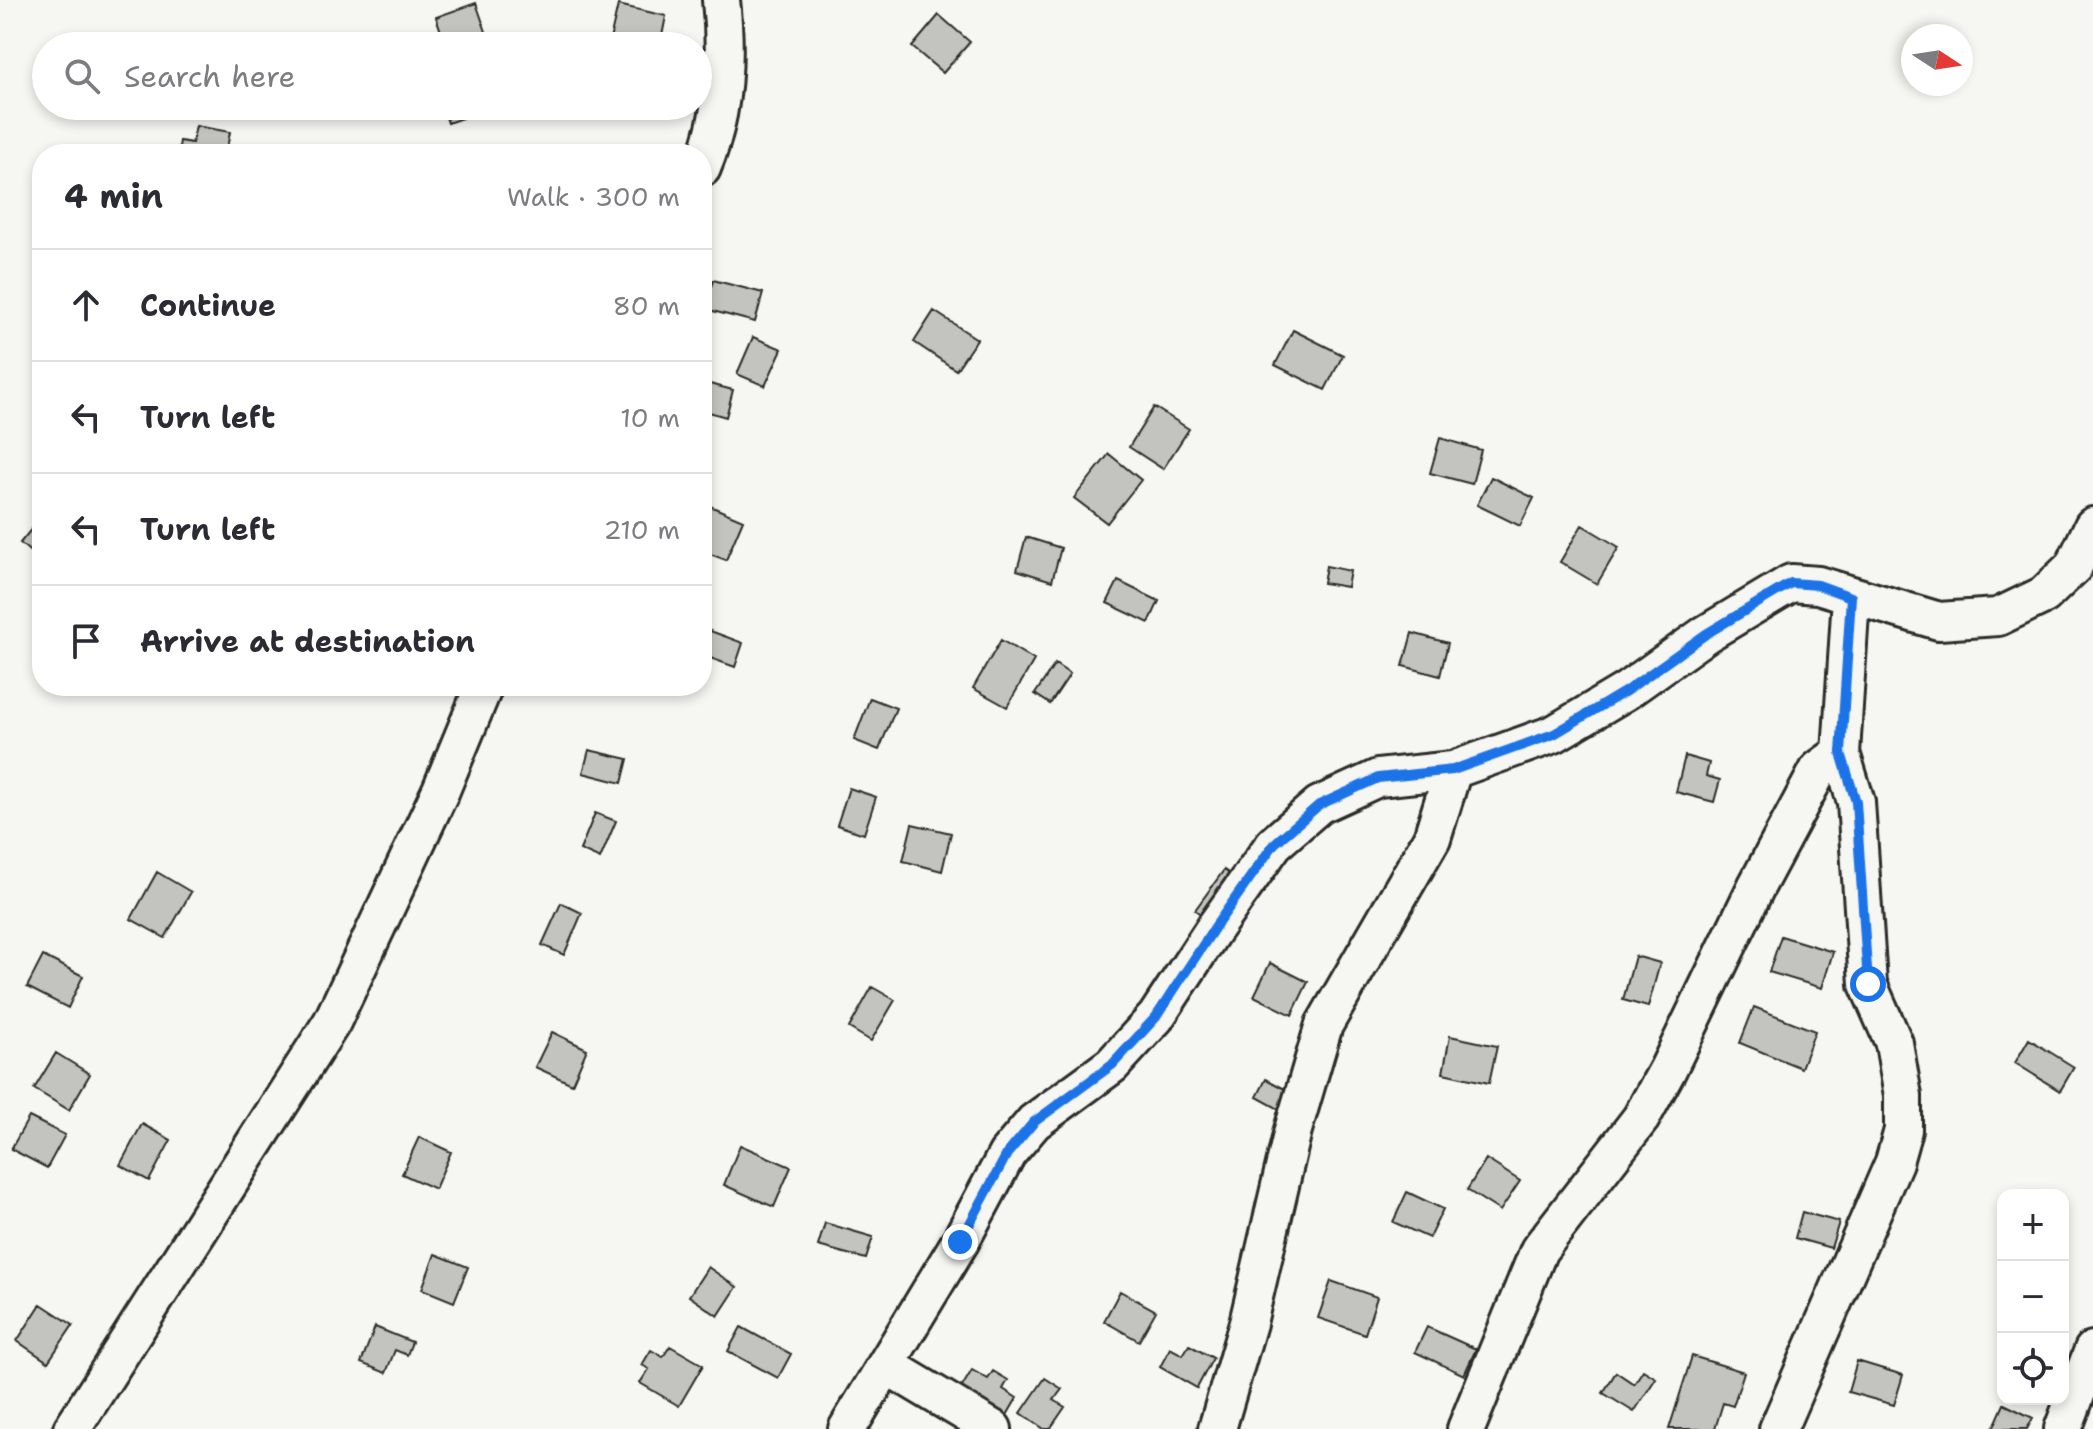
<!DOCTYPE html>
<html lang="en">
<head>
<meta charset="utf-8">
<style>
	:root { --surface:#fff; --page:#f7f7f7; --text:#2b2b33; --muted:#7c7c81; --line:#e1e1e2 }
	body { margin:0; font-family:"Shantell Sans",sans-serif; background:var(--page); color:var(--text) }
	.controls { position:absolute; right:24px; bottom:24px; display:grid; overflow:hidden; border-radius:16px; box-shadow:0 4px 12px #0003 }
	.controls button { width:72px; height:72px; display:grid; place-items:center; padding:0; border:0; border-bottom:2px solid var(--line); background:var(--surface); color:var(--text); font:40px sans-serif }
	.compass { position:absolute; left:1901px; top:24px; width:72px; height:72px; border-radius:50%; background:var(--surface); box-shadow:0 4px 12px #0003; rotate:102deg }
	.stop { position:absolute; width:24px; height:24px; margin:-18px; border:6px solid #1a73e8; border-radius:50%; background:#fff }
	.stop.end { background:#1a73e8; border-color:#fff; box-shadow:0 2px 8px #0008 }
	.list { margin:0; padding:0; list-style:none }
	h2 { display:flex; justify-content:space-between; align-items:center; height:104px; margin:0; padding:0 32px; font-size:34px }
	h2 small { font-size:26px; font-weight:400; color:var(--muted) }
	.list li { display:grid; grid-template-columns:52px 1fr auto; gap:24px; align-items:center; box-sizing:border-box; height:112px; padding:0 32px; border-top:2px solid var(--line) }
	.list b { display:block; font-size:30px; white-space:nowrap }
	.list em { font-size:26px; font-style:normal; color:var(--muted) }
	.icon { flex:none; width:44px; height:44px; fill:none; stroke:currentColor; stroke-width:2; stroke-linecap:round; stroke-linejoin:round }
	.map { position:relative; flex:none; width:2093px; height:1429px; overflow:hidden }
	.search { position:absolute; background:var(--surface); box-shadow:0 4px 12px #0003; left:32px; top:32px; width:680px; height:88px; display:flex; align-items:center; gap:20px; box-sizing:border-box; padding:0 28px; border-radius:44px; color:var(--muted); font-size:30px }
	.panel { position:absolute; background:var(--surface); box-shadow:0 4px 12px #0003; left:32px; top:144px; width:680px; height:552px; border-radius:32px }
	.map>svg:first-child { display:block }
	.building { fill:#c3c3c0; stroke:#2b2b2b; stroke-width:2 }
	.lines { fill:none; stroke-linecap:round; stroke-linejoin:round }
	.minor-casing { stroke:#2b2b2b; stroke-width:42 }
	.minor { stroke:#f6f6f2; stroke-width:36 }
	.route { stroke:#1a73e8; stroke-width:10 }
</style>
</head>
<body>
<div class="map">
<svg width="2093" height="1429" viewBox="0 0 2093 1429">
	<rect width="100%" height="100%" fill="#f6f6f2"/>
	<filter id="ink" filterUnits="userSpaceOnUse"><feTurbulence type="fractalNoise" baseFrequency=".0125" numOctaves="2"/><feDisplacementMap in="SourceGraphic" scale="16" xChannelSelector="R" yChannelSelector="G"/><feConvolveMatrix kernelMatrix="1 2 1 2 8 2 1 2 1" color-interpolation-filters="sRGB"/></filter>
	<g filter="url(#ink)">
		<path class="building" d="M476,3L491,46H446L436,17Z
			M618,5L666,16L660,46L609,44Z
			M939,15L970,42L943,73L912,47Z
			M442,106H496L448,123Z
			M196,126L230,132L226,154L178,153L180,141L192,143Z
			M713,280L763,293L755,322L705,309Z
			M934,311L977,339L956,370L914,342Z
			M1293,330L1343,355L1325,390L1275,365Z
			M753,337L782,349L765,386L737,374Z
			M702,382L733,390L726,417L702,410Z
			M1154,407L1189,429L1163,469L1129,447Z
			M1440,438L1481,450L1472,484L1430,473Z
			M1109,454L1141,480L1107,523L1074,498Z
			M1491,477L1534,498L1520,526L1477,505Z
			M710,506L743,520L726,560L702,551V525Z
			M42,516V562L20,543Z
			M1582,525L1619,547L1597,584L1560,562Z
			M1026,537L1061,548L1052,581L1017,570Z
			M1326,566L1350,571L1347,587L1323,583Z
			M1118,581L1159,601L1149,623L1107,603Z
			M705,629L743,643L735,667L702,655Z
			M1412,633L1448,643L1440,676L1403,666Z
			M1001,640L1034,660L1007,707L973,688Z
			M1055,664L1070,674L1050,704L1035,694Z
			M870,698L896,708L879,750L854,740Z
			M589,750L628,759L622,783L583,773Z
			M1685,756L1709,763L1706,776L1720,780L1714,802L1676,792Z
			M849,788L876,797L864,834L837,825Z
			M595,813L616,821L600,859L580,850Z
			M912,824L951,833L942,871L903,861Z
			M1224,870L1258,894L1229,934L1195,910Z
			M157,872L191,892L165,938L131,919Z
			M561,903L582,913L564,955L542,945Z
			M1781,936L1833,952L1822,988L1769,972Z
			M43,956L83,976L68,1008L27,987Z
			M1635,956L1660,963L1648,1007L1623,1000Z
			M1270,963L1308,982L1292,1015L1254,996Z
			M872,987L895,1000L871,1041L849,1028Z
			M1754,1007L1815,1031L1801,1068L1740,1043Z
			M552,1032L587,1049L572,1084L535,1067Z
			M1450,1036L1497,1046L1489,1083L1443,1073Z
			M2029,1039L2074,1067L2060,1091L2015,1063Z
			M56,1053L90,1074L69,1110L34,1089Z
			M1266,1079L1298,1096L1288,1114L1257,1097Z
			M29,1117L65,1135L47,1168L11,1149Z
			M142,1124L171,1140L149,1181L120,1165Z
			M419,1137L451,1152L435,1189L402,1174Z
			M740,1145L791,1167L774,1207L724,1185Z
			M1486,1159L1520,1181L1500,1211L1467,1190Z
			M1407,1192L1443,1209L1429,1238L1393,1222Z
			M1802,1212L1839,1222L1831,1248L1795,1238Z
			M825,1223L873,1237L866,1259L818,1246Z
			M435,1254L468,1267L454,1302L422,1289Z
			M708,1267L737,1287L718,1316L689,1296Z
			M1331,1281L1377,1297L1365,1334L1318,1318Z
			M1120,1291L1156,1311L1139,1341L1104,1321Z
			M41,1304L73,1325L48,1362L17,1341Z
			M375,1327L412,1342L407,1355L395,1350L386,1373L361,1363Z
			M741,1327L791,1354L778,1378L728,1351Z
			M1427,1327L1476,1349L1464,1375L1415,1352Z
			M1189,1345L1213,1358L1197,1388L1160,1367L1170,1348L1183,1355Z
			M670,1346L703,1365L679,1406L640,1383L649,1369L642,1365L651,1350L663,1357Z
			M1692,1356L1744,1372L1733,1406L1723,1403L1715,1429H1669Z
			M1857,1361L1903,1375L1894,1405L1848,1392Z
			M972,1370L988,1379L993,1371L1008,1380L1003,1389L1017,1398L999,1429L953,1402Z
			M1643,1370L1656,1378L1634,1412L1603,1393L1616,1372L1634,1384Z
			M1045,1378L1062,1389L1054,1400L1065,1407L1050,1429H1044L1021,1413Z
			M2004,1404L2033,1418L2027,1429H1993Z"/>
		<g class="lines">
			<g class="minor-casing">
				<path id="minor" d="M702,168C724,116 727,55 721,0
					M886,1365L993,1429
					M72,1429L332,1022L441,790L484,686
					M847,1429L960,1242L1007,1154L1034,1122L1112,1065L1156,1017L1215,927L1274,844L1319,805L1378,778L1453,770L1554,734L1626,691L1706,634L1791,583L1818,585L1939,621L1998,617L2044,595L2074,566L2093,526
					M1217,1429L1248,1323L1293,1130L1324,1025L1432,838L1453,770
					M1466,1429L1539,1250L1641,1118L1668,1069L1756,887L1819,769L1841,753
					M1778,1429L1894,1162L1903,1130V1096L1894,1043L1868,984L1856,802L1841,753L1851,597
					M2063,1429L2093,1350"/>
			</g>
			<use href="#minor" class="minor"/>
		</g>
	</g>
	<g class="lines" filter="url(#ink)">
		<path class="route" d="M960,1242L1007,1154L1034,1122L1112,1065L1156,1017L1215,927L1274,844L1319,805L1378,778L1453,770L1554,734L1626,691L1706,634L1791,583L1818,585L1851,597L1841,753L1856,802L1868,984"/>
	</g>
</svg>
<div class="controls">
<button>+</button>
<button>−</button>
<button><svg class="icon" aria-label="locate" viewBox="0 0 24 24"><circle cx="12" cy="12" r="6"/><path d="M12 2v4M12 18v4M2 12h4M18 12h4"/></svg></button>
</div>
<svg class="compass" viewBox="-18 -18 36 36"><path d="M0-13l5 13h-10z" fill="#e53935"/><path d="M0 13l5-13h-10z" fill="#7c7c81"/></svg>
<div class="stop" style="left:1868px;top:984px"></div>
<div class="stop end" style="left:960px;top:1242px"></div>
<div class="search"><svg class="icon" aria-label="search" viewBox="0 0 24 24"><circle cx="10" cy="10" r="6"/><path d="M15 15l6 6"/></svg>Search here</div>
<section class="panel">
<h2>4 min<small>Walk · 300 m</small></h2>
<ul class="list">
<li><svg class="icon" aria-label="ahead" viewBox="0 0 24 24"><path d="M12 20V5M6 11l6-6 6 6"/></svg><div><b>Continue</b></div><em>80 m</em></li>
<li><svg class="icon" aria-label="left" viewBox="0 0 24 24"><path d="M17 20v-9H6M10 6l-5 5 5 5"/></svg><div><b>Turn left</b></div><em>10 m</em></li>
<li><svg class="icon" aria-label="left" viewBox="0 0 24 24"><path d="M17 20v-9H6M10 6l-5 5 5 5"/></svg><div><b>Turn left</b></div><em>210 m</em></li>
<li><svg class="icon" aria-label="arrive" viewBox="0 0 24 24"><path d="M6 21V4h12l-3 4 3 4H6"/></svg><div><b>Arrive at destination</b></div></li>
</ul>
</section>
</div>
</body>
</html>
